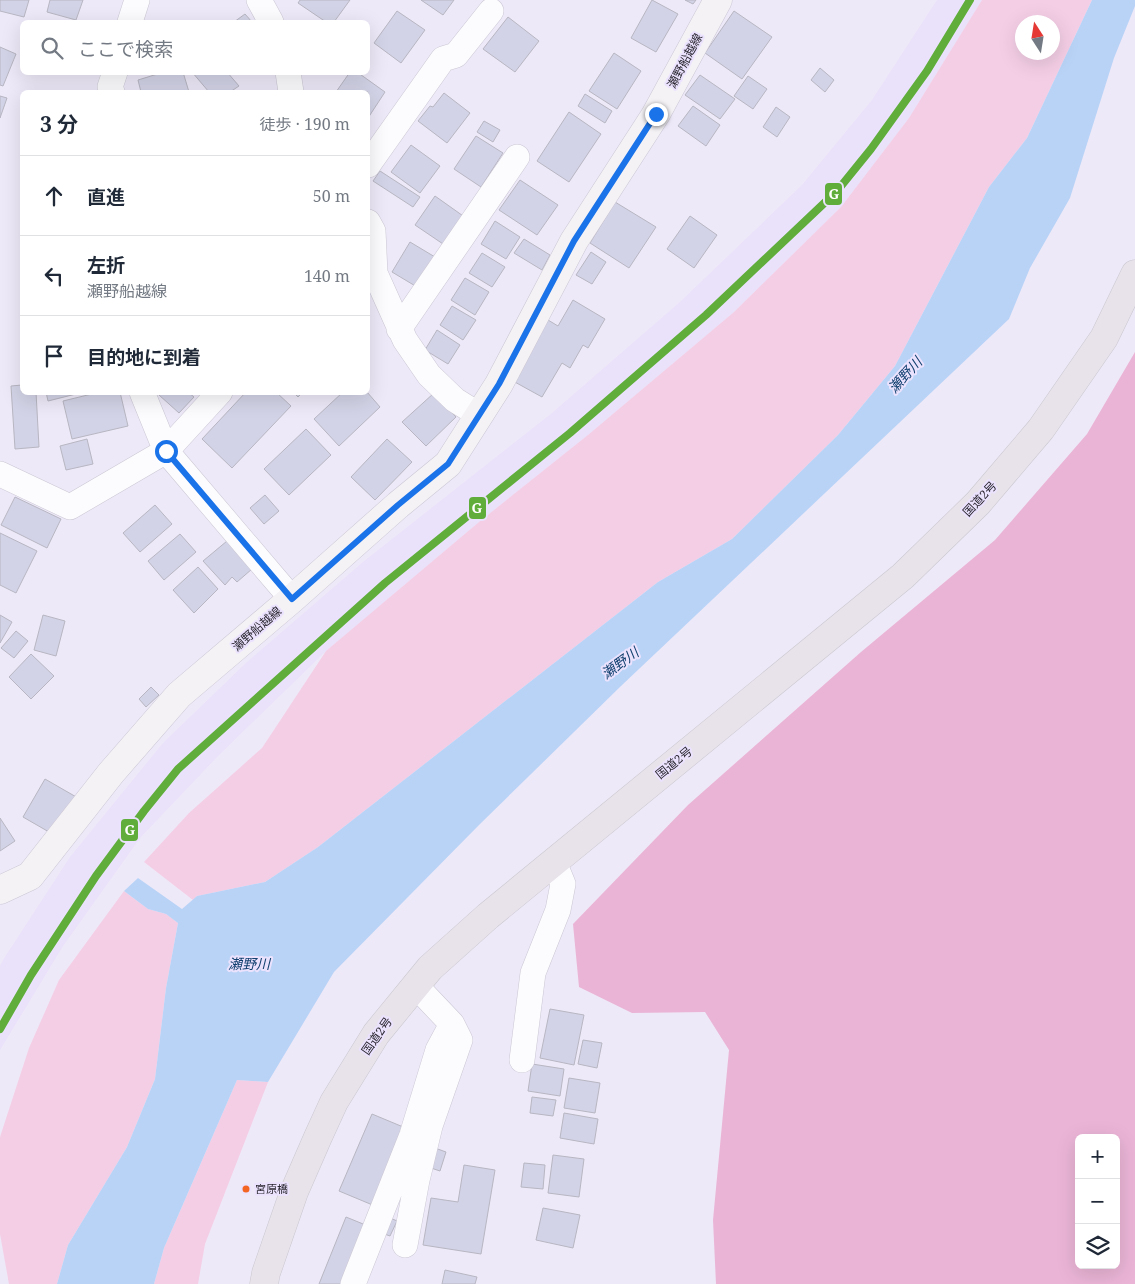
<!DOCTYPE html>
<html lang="ja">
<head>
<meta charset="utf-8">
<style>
	:root { --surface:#fff; --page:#f2f2f3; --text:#1f2937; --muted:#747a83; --line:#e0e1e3 }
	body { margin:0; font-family:"Noto Serif","Noto Sans JP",serif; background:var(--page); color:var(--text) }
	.controls { position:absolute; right:15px; bottom:15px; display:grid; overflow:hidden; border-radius:8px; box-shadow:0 5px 20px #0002 }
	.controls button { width:45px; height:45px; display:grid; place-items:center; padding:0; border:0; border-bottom:1px solid var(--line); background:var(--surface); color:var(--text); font:25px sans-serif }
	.compass { position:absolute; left:1015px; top:15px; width:45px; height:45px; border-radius:50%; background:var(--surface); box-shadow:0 5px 20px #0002; rotate:348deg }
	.stop { position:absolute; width:15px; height:15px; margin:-11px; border:4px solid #1a73e8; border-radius:50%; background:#fff }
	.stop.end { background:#1a73e8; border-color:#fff; box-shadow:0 1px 5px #0008 }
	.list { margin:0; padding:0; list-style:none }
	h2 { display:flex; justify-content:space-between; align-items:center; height:65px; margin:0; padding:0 20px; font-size:21px }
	h2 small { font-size:16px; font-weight:400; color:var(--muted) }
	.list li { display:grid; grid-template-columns:32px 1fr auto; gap:15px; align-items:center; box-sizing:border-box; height:80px; padding:0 20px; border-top:1px solid var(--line) }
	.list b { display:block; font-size:19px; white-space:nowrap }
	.list p { margin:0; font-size:16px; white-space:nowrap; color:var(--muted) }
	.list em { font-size:16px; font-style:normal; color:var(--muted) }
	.icon { flex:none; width:28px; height:28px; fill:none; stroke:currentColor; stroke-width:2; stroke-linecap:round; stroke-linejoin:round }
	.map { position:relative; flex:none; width:1135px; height:1284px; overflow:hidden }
	.search { position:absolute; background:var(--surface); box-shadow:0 5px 20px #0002; left:20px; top:20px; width:350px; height:55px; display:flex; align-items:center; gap:12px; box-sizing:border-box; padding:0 18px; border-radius:8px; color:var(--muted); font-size:19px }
	.panel { position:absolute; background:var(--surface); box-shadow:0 5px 20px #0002; left:20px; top:90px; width:350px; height:305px; border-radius:8px }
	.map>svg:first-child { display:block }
	.built { fill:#eae1fa }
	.green { fill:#f4cee5; fill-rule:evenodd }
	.forest { fill:#eab4d6; fill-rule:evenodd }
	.water { fill:#b9d3f7 }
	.building { fill:#d3d3e7; stroke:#b7b6c2 }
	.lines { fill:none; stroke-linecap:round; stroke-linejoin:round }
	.minor-casing { stroke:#cbc7d4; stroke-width:26 }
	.secondary-casing { stroke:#cbc7d4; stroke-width:29 }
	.trunk-casing { stroke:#cac8cf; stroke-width:29 }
	.minor { stroke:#fcfcfe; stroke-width:25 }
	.secondary { stroke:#f5f2f6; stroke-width:28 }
	.trunk { stroke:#e8e2eb; stroke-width:28 }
	.rail-1-casing { stroke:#ebe3fe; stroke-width:11 }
	.rail-1 { stroke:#60ad3b; stroke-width:8 }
	.route { stroke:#1a73e8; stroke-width:6 }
	.bus-dot { fill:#f26522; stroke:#ebe3fe; stroke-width:2 }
	.labels { text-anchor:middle; stroke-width:4; stroke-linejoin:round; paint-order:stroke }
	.bus-label { font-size:11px; fill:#2b2731; stroke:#ebe3fe; text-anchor:start }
	.street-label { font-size:12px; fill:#2b2731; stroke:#ebe3fe }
	.water-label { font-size:14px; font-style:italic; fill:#12406f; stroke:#ebe3fe }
	.line-badge { stroke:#ebe3fe; stroke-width:2 }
	.badge-label { font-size:14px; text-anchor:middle; font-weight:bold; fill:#fff }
</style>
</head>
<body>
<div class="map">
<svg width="1135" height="1284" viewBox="0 0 1135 1284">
	<rect width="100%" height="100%" fill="#eee9f8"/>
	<path class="built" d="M937,0H982L909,118L841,207L734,312L588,435L479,522L326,651L218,756L140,838L63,946L0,1050V966L3,960L70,857L163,743L247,662L363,562L552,413L680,302L802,185L872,100Z"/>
	<path class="green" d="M982,0H1092L1027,138L989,187L895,366L838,435L732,539L658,582L318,847L265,882L197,896L193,900L144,862L189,813L262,748L326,651L479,522L588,435L734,312L841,207L909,118ZM1022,22H1052V52H1022Z
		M124,891L148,909L166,914L178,923L166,988L155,1079L127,1147L68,1245L57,1284H9L0,1234V1137L29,1048L59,980Z
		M237,1080L268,1082L205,1244L198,1284H154L164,1248Z"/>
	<path class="forest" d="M1135,352V1284H716L713,1220L729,1050L705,1012L632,1013L579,987L573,924L688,805L861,652L995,540L1087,434ZM1079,1138H1116V1265H1079Z"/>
	<path class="water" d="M1092,0H1135V6L1114,58L1070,198L1030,268L1009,319L621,686L480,824L334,972L268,1082L237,1080L164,1248L154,1284H57L68,1245L127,1147L155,1079L166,988L178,923L166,914L148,909L124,891L138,878L182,909L197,896L265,882L318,847L658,582L732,539L838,435L895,366L989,187L1027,138Z"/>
	<path class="building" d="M0,0H29L24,17L0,11Z
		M50,0H83L76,20L47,12Z
		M300,0H350L334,22H326L298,3Z
		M421,0H454L443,15Z
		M652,0L678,14L656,52L631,38Z
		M685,0H696L693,4Z
		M397,11L425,30L401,63L374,43Z
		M734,11L772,37L742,79L705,53Z
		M245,14L252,22H234Z
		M508,17L539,41L515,72L483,49Z
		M0,47L16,54L3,86L0,85Z
		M614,53L641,71L617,109L589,91Z
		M820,68L834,80L825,92L811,80Z
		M164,72H183L189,92H141L138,80Z
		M192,72H227L239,86L230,92H209Z
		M350,72H357L385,92L368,118V92H336Z
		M700,75L735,99L720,119L685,95Z
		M748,76L767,89L753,109L734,96Z
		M444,93L470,113L447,143L418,121L430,106L433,107Z
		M585,94L612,111L605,123L578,106Z
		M0,96L7,98L0,118Z
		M693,106L720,125L706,146L678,126Z
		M776,107L790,117L777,137L763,127Z
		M569,112L601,134L569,182L537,161Z
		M484,121L500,130L493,142L477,132Z
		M476,136L503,153L481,187L454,169Z
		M411,145L440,166L420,193L391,172Z
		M380,171L420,197L413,207L373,181Z
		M520,180L558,205L537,235L499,210Z
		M435,196L466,218L446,246L415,225Z
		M615,202L656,227L629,268L590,243Z
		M690,216L717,235L694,268L667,249Z
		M495,221L520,237L506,259L481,244Z
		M524,239L550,255L542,270L514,253Z
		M410,242L440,260L422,290L392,272Z
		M591,252L606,262L592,284L576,275Z
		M482,253L505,267L492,287L469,273Z
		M465,278L489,292L475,315L451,300Z
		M573,300L605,319L588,348L583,345L570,368L562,363L542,397L513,381L548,320L558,326Z
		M452,306L476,320L463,340L440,325Z
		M437,330L460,345L448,364L425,350Z
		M22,385V392H36L39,447L15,449L11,386Z
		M46,392H79L80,393L48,401Z
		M100,392H120L128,426L72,439L63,401Z
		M161,392H188L194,397L179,413L159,395Z
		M246,392H276L291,406L232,468L202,439Z
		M293,392H303L298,397Z
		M343,392H367L380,407L339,446L314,419Z
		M434,393L456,417L426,446L402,422Z
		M306,429L331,455L289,495L264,469Z
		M87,439L93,464L66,470L60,446Z
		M387,439L412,462L375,500L351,477Z
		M265,495L279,511L264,524L250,508Z
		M15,497L61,519L47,548L1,525Z
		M155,505L172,524L140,552L123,533Z
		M0,533L37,551L16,593L0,585Z
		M180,534L196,552L164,580L148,561Z
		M227,541L252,569L237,582L232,577L225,585L203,561Z
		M198,567L218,589L194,613L173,590Z
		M0,615L12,622L0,643Z
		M43,615L65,621L56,656L34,650Z
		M16,631L28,641L14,658L1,648Z
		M31,654L54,676L31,699L9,677Z
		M151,687L159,695L146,707L139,699Z
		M45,779L78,798L56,836L23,817Z
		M0,818L15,841L0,851Z
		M550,1009L584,1015L574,1065L540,1058Z
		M583,1040L602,1043L597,1068L578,1064Z
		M532,1064L564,1069L560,1096L528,1091Z
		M569,1078L600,1083L595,1113L564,1108Z
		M532,1097L556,1100L553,1116L530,1113Z
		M564,1113L598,1119L594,1144L560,1138Z
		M372,1114L408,1129L375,1206L339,1191Z
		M435,1148L446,1152L440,1171L428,1167Z
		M553,1155L584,1159L579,1197L548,1193Z
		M524,1163L545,1165L543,1189L521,1187Z
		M464,1165L495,1170L481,1254L423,1245L431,1198L458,1202Z
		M543,1208L580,1215L573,1248L536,1240Z
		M386,1216L397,1221L390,1236L379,1232Z
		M346,1217L368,1226L344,1284H319Z
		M445,1270L477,1277L475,1284H442Z"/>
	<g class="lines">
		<g class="minor-casing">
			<path id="minor" d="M259,0L271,22
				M130,22L137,0
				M288,72L291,92
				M112,92L110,87L115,72
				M368,165L443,59L456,55L491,11
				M368,222L373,231L375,273L405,340L429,375L455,400L479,415
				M399,329L517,157
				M142,392L166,451L292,599
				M0,474L70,507L166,451L220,392
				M522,1060L533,973L558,910L563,884L554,862
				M405,1245L417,1180L430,1126L460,1040L452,1024L416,986
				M353,1284L412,1135L438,1050L452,1024"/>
		</g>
		<g class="secondary-casing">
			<path id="secondary" d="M0,890L30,876L111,773L179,695L292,599L398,505L448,464L499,384L574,241L656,114L718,0"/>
		</g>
		<g class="trunk-casing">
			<path id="trunk" d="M264,1284L266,1273L294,1192L318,1137L334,1102L376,1034L430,968L488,916L903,576L978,503L1041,429L1104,338L1135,274"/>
		</g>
		<use href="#minor" class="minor"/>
		<use href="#secondary" class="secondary"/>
		<use href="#trunk" class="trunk"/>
		<g class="rail-1-casing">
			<path id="rail-1" d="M0,1029L31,975L96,876L144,811L178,769L385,583L570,433L706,315L837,191L871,149L927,71L970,0"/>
		</g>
		<use href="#rail-1" class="rail-1"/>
	</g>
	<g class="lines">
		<path class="route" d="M166,451L292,599L398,505L448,464L499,384L574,241L656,114"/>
	</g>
	<circle class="bus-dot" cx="246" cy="1189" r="4.5"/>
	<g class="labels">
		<g class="bus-label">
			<text x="255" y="1193">宮原橋</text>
		</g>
		<g class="street-label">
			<text transform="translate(685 61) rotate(-62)" y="4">瀬野船越線</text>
			<text transform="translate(980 499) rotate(-47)" y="4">国道2号</text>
			<text transform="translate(257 629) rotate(-41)" y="4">瀬野船越線</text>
			<text transform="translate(674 763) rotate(-39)" y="4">国道2号</text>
			<text transform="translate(377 1036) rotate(-55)" y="4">国道2号</text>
		</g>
		<g class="water-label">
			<text transform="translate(905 375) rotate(-48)" y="5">瀬野川</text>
			<text transform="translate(620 663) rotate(-36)" y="5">瀬野川</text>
			<text x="249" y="969">瀬野川</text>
		</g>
	</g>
	<g class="line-badge">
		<rect x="824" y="182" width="19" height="24" rx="5" fill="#60ad3b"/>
		<rect x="468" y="496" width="19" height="24" rx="5" fill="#60ad3b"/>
		<rect x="120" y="818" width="19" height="24" rx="5" fill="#60ad3b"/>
	</g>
	<g class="badge-label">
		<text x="834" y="199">G</text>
		<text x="477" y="513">G</text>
		<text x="130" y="835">G</text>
	</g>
</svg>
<div class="controls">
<button>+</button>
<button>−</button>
<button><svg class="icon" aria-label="layers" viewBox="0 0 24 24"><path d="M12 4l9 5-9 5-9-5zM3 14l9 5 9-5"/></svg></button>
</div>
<svg class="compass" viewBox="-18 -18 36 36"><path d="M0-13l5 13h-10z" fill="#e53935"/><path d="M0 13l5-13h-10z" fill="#747a83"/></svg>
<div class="stop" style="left:166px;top:451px"></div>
<div class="stop end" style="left:656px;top:114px"></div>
<div class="search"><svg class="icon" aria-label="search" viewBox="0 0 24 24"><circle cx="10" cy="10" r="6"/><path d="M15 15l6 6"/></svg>ここで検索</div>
<section class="panel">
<h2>3 分<small>徒歩 · 190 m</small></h2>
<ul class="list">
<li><svg class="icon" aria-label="ahead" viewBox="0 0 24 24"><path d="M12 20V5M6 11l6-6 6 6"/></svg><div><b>直進</b></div><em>50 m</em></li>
<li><svg class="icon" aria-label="left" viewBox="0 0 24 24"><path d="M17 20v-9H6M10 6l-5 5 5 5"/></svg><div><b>左折</b><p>瀬野船越線</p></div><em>140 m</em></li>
<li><svg class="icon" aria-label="arrive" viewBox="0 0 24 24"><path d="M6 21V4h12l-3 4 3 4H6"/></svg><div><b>目的地に到着</b></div></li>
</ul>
</section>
</div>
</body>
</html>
